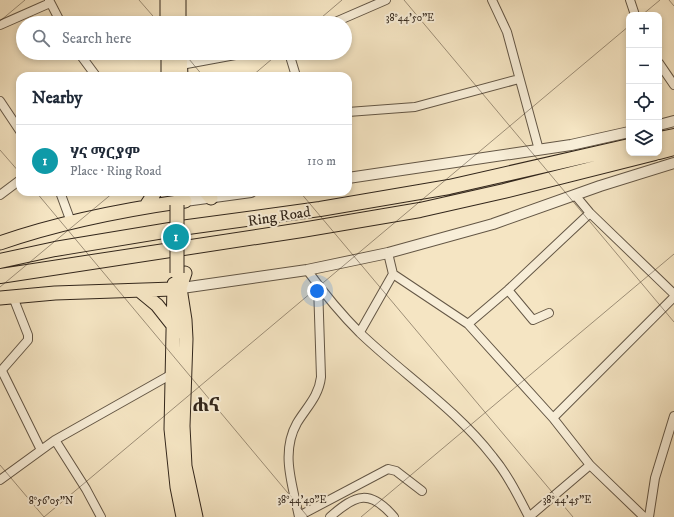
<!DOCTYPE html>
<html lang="en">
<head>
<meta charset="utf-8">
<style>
	:root { --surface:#fff; --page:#f6f6f7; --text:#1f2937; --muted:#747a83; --line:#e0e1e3; --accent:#ea580c }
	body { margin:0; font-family:"IM FELL DW Pica","Noto Serif Ethiopic",serif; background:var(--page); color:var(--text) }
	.controls { position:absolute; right:12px; top:12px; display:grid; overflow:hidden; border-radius:8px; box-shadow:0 2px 6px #0003 }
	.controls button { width:36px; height:36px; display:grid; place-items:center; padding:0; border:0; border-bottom:1px solid var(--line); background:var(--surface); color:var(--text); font:20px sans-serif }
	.you { position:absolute; left:317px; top:291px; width:14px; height:14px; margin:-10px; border:3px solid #fff; border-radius:50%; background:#1a73e8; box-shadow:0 0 0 6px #1a73e833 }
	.badge { display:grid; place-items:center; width:26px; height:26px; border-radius:50%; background:var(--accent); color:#fff; font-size:13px; font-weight:700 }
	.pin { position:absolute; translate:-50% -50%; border:2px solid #fff; box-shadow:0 1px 4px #0006 }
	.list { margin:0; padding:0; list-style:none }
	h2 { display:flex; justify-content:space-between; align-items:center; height:52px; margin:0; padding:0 16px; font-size:17px }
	h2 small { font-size:13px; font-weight:400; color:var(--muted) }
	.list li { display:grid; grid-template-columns:26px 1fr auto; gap:12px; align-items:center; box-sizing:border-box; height:72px; padding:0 16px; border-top:1px solid var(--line) }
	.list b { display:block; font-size:15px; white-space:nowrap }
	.list p { margin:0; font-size:13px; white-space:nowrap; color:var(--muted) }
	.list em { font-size:13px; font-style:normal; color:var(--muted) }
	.icon { flex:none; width:22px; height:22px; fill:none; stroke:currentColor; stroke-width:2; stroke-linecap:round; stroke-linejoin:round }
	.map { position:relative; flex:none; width:674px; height:517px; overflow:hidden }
	.search { position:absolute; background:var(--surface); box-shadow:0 2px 6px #0003; left:16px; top:16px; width:336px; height:44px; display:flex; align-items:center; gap:10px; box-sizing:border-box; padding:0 14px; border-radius:22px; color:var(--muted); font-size:15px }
	.panel { position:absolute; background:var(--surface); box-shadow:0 2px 6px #0003; left:16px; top:72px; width:336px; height:124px; border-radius:12px }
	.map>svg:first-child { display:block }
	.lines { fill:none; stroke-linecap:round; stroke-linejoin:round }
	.minor-casing { stroke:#635645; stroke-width:10 }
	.tertiary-casing { stroke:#635645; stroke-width:12 }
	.primary-casing { stroke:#32261b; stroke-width:15 }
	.trunk-casing { stroke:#32261b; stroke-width:16 }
	.minor { stroke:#f8eed8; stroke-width:8 }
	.tertiary { stroke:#f8eed8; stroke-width:10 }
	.primary { stroke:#f5e5c3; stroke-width:13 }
	.trunk { stroke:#f5e5c3; stroke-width:14 }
	.primary-bridge-casing { stroke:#32261b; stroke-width:15; stroke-linecap:butt }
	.primary-bridge { stroke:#f5e5c3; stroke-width:13 }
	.ticks { fill:none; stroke:#32261b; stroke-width:1; stroke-opacity:0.45 }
	.labels { text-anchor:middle; stroke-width:4; stroke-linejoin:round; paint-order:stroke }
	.street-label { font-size:15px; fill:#32261b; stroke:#f8eed8 }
	.district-label { font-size:19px; font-weight:bold; fill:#32261b; stroke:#f8eed8 }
	.ticks-label { font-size:10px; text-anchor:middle; fill:#32261b; stroke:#f8eed8; stroke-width:4; stroke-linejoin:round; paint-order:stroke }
</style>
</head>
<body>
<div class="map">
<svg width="674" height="517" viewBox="0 0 674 517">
	<rect width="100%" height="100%" fill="#f5e5c3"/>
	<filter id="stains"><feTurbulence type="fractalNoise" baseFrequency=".005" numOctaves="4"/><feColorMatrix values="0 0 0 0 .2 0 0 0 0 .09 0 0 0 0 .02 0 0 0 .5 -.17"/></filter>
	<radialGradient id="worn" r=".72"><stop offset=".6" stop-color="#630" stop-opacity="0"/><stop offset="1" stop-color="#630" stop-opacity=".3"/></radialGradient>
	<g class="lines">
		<g class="minor-casing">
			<path id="minor" d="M49,0L61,23
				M492,0L507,32L539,150
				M630,0L635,15
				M333,23L386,0
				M0,25L50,3
				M79,53L96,76
				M289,53L296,76
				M659,63L674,85
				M181,65L246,53
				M0,101L20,131
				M348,112L415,107L519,79
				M60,192L71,222
				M0,195L20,180
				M575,195L590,213L674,294
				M388,253L393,274L468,324L553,418L590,465L644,517
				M307,270C323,292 341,314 360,333C404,375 456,409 493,457C508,475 518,496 529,517
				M508,290L533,320L549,313
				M468,324L508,290L590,213
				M360,332L393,274
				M2,371L41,450
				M0,372L28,340V335L13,297
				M553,418L674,297
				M55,440L86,489L101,517
				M0,480L55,440L172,374
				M299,516L388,469L396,471L422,491
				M299,517C293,486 280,453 297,423C306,408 319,396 321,377L318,285
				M330,517C356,494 370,489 394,517
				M529,517L590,465
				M649,517L655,478L674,416"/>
		</g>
		<g class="tertiary-casing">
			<path id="tertiary" d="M659,125L674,121
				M348,178L571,145L629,132
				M185,201L251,192
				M175,289L307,270L388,253L493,224L600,186L674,163"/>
		</g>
		<g class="primary-casing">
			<path id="primary" d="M167,0V23
				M179,0V23
				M168,53V76
				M180,53L181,76
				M206,192L211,198
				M146,206L155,192
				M0,243C60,222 122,210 185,201
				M185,273L180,288L185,320L186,339L183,426L185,466L196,517
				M174,284L171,429L177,487L183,517
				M140,291L157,305L172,324
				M0,298L55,293L173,289"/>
		</g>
		<g class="trunk-casing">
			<path id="trunk" d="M659,139L674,136
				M659,152L674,148
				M0,261L55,249L188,227L320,209L449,187L629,146
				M0,276L302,230L420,210L504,191L655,153"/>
		</g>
		<use href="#minor" class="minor"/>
		<use href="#tertiary" class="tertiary"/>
		<use href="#primary" class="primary"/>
		<use href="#trunk" class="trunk"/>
		<g class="primary-bridge-casing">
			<path id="primary-bridge" d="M177,273V205"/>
		</g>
		<use href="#primary-bridge" class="primary-bridge"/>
	</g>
	<path class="ticks" d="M139,0L159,23M404,0L674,322M669,0L674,6M642,15L660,0M0,21L25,0M315,23L342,0M184,53L203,76M252,76L279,53M0,150L20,173M36,192L308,517M300,192L573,517M0,287L114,192M0,465L44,517M44,517L629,26M361,517L674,254"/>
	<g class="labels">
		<g class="street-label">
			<text transform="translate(279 216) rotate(-9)" y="5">Ring Road</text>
		</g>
		<g class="district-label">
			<text x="206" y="411">ሐና</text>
		</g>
	</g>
	<g class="ticks-label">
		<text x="410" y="21">38°44'50"E</text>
		<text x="302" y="503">38°44'40"E</text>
		<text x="567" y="503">38°44'45"E</text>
		<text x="51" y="504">8°56'05"N</text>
	</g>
	<rect width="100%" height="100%" filter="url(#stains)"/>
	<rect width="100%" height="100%" fill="url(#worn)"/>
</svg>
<div class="controls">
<button>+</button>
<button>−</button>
<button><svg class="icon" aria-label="locate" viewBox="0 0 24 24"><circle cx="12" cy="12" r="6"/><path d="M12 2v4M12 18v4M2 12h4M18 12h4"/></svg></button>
<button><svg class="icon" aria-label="layers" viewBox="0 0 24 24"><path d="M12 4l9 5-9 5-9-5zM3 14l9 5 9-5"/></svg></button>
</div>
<div class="you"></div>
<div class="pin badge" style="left:176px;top:237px;background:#0f9aa8">1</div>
<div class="search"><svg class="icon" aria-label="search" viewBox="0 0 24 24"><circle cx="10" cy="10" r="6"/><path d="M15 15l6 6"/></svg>Search here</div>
<section class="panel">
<h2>Nearby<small></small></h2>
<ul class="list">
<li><span class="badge" style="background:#0f9aa8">1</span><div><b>ሃና ማርያም</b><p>Place · Ring Road</p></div><em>110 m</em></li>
</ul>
</section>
</div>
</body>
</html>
